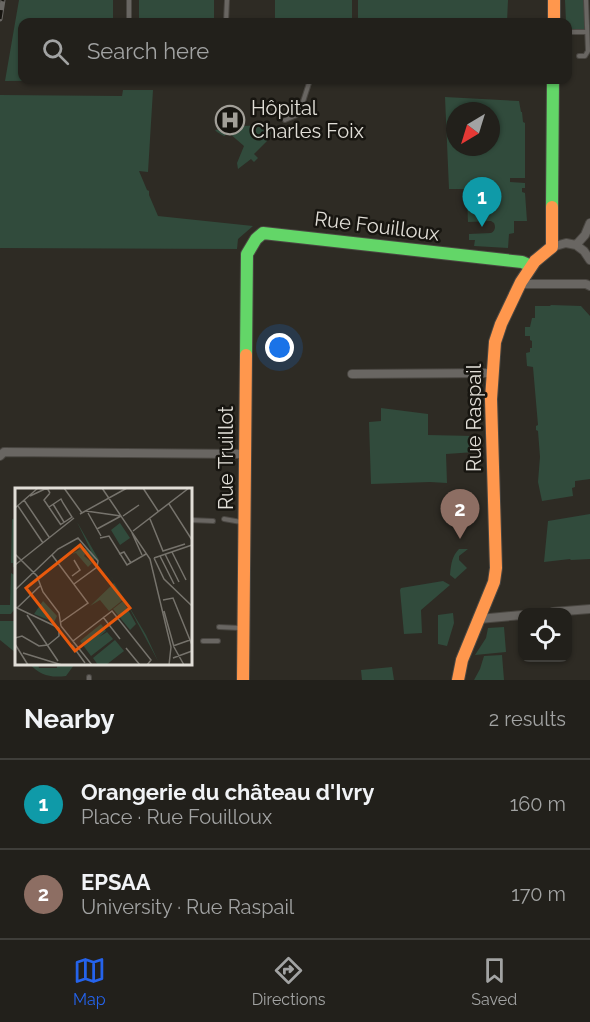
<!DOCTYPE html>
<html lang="en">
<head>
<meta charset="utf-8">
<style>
	:root { --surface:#22201b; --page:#2e2d28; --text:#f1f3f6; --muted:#a2a3a3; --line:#3f3e3a; --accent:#2563eb }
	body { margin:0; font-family:Raleway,sans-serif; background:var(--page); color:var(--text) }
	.controls { position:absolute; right:18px; bottom:18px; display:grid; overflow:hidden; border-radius:12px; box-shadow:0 2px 4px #0004 }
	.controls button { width:54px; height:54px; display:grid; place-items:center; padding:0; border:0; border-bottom:2px solid var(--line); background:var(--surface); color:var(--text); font:30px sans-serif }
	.compass { position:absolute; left:446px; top:102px; width:54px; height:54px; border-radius:50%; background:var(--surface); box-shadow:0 2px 4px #0004; rotate:218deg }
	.you { position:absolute; left:280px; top:348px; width:21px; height:21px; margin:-15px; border:4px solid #fff; border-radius:50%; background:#1a73e8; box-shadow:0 0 0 9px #1a73e833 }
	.badge { display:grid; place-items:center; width:39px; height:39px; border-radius:50%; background:var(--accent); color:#fff; font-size:20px; font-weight:700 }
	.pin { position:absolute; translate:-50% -50px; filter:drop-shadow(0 2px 3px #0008) }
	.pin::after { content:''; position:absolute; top:32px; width:21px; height:18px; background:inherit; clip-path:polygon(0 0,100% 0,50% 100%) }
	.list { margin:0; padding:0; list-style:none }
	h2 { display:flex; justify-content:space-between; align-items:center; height:78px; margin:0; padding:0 24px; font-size:26px }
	h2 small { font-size:20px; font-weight:400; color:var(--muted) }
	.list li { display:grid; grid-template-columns:39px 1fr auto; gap:18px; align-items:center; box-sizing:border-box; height:90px; padding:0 24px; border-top:2px solid var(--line) }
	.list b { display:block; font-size:22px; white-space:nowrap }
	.list p { margin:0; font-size:20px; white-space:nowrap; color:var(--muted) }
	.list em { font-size:20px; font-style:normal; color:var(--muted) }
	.icon { flex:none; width:33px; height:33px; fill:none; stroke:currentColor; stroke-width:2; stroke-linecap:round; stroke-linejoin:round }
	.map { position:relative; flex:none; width:590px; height:680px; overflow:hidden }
	.search { position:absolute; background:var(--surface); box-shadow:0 2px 4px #0004; left:18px; right:18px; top:18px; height:66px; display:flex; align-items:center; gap:15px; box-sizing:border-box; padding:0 21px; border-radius:12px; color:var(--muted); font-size:22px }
	.sheet { height:258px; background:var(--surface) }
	nav { display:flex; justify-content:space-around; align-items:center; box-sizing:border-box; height:84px; border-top:2px solid var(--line); background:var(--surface); font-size:16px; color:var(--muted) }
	nav a { display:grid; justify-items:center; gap:3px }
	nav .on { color:var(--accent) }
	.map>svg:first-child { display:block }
	.green { fill:#314b3c; fill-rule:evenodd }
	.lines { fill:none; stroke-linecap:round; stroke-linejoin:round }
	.lane-casing { stroke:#4a4742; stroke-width:6 }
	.street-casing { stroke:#4a4742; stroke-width:10 }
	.fast-casing { stroke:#4a4742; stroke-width:14 }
	.slow-casing { stroke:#4a4742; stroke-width:14 }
	.lane { stroke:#696662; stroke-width:4 }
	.street { stroke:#696662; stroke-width:8 }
	.fast { stroke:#63d668; stroke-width:12 }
	.slow { stroke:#ff974d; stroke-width:12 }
	.rail-casing { stroke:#6a6864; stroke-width:5 }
	.rail { stroke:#171510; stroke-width:3; stroke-dasharray:9; stroke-linecap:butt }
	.labels { text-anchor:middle; stroke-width:5; stroke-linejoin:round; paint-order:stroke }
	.poi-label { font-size:20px; fill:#e1ded7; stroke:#171510; text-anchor:start }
	.street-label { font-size:20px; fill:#e1ded7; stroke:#171510 }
	.inset-road { fill:none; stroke:#76736c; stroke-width:1.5 }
	.view { fill:#e8590c; fill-opacity:0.15; stroke:#e8590c; stroke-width:3 }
	.inset-edge { fill:none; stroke:#e1ded7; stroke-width:3 }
</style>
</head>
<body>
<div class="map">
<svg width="590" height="680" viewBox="0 0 590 680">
	<rect width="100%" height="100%" fill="#2e2b24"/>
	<path class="green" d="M19,0H113V22H22V80H113L5,81Z
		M139,0H214V22H139Z
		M275,0H352V22H275Z
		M358,0H508L507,22H358Z
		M565,0H584V29H568V22H566Z
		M123,90H153L148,172L139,171L147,190L149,191V195L158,216L253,226L238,239L237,249L0,248V95L122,96Z
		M445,97L519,101L521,112H522L523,122L525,123V178H510V182L525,183V188H522V192L525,193L527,221H514V233L509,234L508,248L474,246L475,240H469V234L491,233C495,231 496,227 494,223L491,221L468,222L467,198H472L471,189H449ZM455,111H491V147H455Z
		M239,120H243V126L266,125L271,133L267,141L254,154L258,158L254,162L251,159L238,169L237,163L244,146L229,133L224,136L217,132L215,130L239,126Z
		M551,305L581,306L590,316V479L575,481V487L572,488L573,496L542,501L538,482L540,457L538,431L536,430V426L538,425L533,367L527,366L526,353L530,352V348H532V341L530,340V336H525V327H530L532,318H535V306H550Z
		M381,408L428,414V435L473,436L475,452L446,454L447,483L430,482L371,484L369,422L381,421Z
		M590,514V559L571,560L570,559L544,562L548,521Z
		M12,519L16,520V567H13V563H11Z
		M459,549H468L459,556V560L467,568L455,579L450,575C451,564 452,556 459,549Z
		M11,573L16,576V607L11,614H0V605H10Z
		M443,581L450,585L421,610L422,633L404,634L400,590L401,588Z
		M453,613L454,623L447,646L438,644V615Z
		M0,621H16V653L0,640Z
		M504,627L506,652L475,655L486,638L488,628Z
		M502,655L504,680H474L480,669L484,656Z
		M29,664H38L39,668H57V664H103V665H74L66,676C49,678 41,675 29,664Z
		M392,667L394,680H362L361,670Z"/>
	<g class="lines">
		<g class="lane-casing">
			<path id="lane" d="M129,0V22
				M226,22L227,0
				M568,32H587
				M579,56H585L588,51L586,0
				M285,120L299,114L310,80
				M224,519L241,522
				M190,520L213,521
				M219,627L240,628
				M203,641H218
				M89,680V677"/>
		</g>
		<g class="street-casing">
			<path id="street" d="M576,245L585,235L590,223
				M576,245L584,251L590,260
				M552,247L566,243L576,245
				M525,284H586L590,286
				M352,374L492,373
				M0,456L4,452L245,454
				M553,612L590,609
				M479,619L522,615"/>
		</g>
		<g class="fast-casing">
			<path id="fast" d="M552,207L553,80
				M246,355L247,254L256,239L263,233L522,262L531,266"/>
		</g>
		<g class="slow-casing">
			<path id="slow" d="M554,0V22
				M243,680L246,355
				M458,680L462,660L494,582L496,568L491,399L495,342L501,324L521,282L535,261L552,247V207"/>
		</g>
		<use href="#lane" class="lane"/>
		<use href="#street" class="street"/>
		<use href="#fast" class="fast"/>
		<use href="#slow" class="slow"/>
		<g class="rail-casing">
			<path id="rail" d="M0,19L3,0"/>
		</g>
		<use href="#rail" class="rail"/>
	</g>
	<defs>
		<g id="hospital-ring" transform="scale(1.5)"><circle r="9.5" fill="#171510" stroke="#a29f98" stroke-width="1.5"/><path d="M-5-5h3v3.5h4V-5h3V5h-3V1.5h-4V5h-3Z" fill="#a29f98"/></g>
	</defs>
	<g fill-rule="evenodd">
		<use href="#hospital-ring" x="230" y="120"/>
	</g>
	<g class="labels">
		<g class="poi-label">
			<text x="251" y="115">Hôpital<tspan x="251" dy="23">Charles Foix</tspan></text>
		</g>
		<g class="street-label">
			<text transform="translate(377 226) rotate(7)" y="7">Rue Fouilloux</text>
			<text transform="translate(474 418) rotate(-90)" y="7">Rue Raspail</text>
			<text transform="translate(226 458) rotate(-90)" y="7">Rue Truillot</text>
		</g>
	</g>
	<g transform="translate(15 488)">
		<rect width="177" height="177" fill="#2e2b24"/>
		<path d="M62,34L84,72L79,71V74L71,64L69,68L77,75L73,79L61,65L57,66L65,61L59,60L63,57L76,63ZM105,35L115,50L105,57L96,42ZM73,50L131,147L143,173L109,110ZM99,95L109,111L94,123L85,112L75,118ZM28,113L42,128L39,134L19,126ZM108,113L121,136L115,142L98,121ZM86,136L91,143L84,149L92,144L98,151L76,168L65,153ZM100,152L109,163L91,177H83L78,170Z" fill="#314b3c"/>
		<path class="inset-road" d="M49,0L67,25M87,0L135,71L156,159L154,177M128,0L143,23M35,5L29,12L46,37M15,8L32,0L35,5M9,12L34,49M38,16L49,34M154,16L177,52M3,18L28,55M34,19L46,11L48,15L57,29L45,37M0,20L23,0M71,23L106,28M73,25L86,48M65,26L112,0M108,28L124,17M135,31L148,63L170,56M82,41L106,28M118,43L174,0M117,45L127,67M85,50L94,48L112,77L131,66M157,64L171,92M0,66L22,88L28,104L44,125L46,138M104,66L109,64L116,75M150,66L164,94M37,67L73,115L46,134M145,68L159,96M139,70L149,91L177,118M139,70L177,57M0,77L59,30M57,88L65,82L59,72M0,102L43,61L63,50L83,73L82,79L59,96M148,112L158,110L177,157M0,119L44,140M2,120L25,98M149,123L159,159L169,177M12,127L43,173M88,129L105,151M46,138L77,177M0,150L7,148L24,158L33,157M58,153L97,123L136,172L132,177M0,156L13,177M33,157L44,148V140M57,157L70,175M158,158L175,152M111,160L125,177M8,165L47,177M158,170L177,163"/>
		<path class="view" d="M65,57L115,120L60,163L11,100Z"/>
		<rect width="177" height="177" class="inset-edge"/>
	</g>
</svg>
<div class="controls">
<button><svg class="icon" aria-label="locate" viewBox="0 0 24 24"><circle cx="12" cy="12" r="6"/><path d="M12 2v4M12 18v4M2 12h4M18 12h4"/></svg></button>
</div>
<svg class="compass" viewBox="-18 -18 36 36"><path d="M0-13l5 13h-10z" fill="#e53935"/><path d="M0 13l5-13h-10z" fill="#a2a3a3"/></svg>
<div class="you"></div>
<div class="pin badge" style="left:482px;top:227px;background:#0f9aa8">1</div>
<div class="pin badge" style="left:460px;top:539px;background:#8d6e63">2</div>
<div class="search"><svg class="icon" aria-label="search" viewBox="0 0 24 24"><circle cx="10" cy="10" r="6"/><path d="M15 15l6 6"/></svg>Search here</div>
</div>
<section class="sheet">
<h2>Nearby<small>2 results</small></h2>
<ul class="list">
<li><span class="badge" style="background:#0f9aa8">1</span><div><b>Orangerie du château d'Ivry</b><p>Place · Rue Fouilloux</p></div><em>160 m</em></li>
<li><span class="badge" style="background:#8d6e63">2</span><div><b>EPSAA</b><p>University · Rue Raspail</p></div><em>170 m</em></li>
</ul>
</section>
<nav>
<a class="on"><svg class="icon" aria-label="map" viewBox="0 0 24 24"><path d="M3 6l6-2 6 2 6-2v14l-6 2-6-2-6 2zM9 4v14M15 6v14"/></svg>Map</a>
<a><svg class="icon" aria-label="directions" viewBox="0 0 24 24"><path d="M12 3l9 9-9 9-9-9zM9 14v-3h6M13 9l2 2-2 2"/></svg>Directions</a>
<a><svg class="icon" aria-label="saved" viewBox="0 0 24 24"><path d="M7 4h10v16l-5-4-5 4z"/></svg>Saved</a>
</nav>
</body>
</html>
